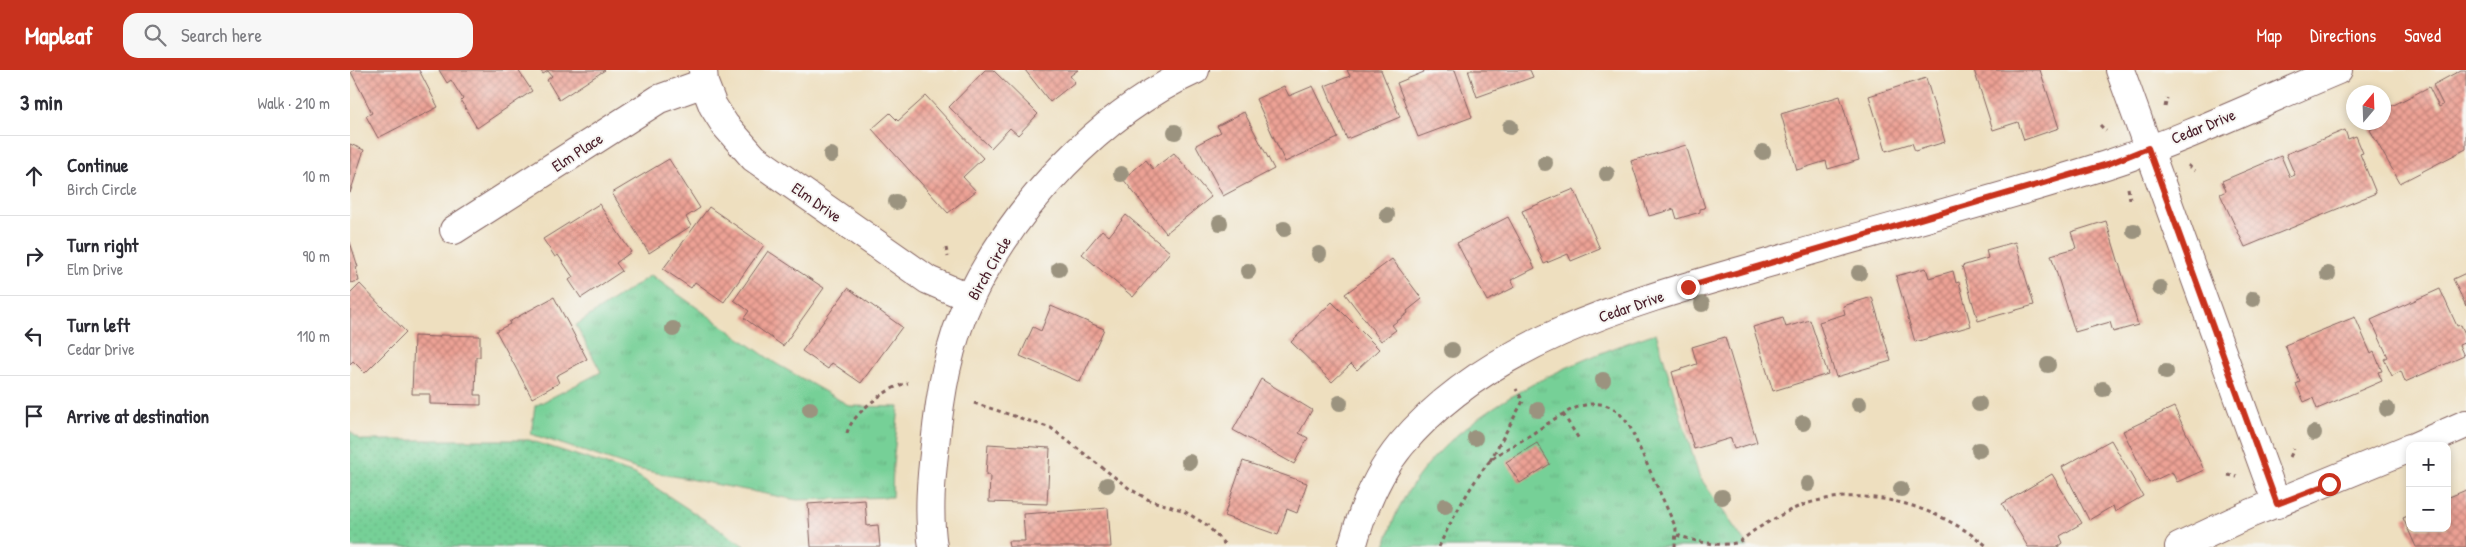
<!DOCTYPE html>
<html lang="en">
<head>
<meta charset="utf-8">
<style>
	:root { --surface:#fff; --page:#f7f7f7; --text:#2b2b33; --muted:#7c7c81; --line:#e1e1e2; --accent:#c8321e }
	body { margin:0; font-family:"Patrick Hand",sans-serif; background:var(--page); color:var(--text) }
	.controls { position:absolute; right:15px; bottom:15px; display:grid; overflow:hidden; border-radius:10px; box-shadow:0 2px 8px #0003 }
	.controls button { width:45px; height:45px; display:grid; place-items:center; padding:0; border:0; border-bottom:1px solid var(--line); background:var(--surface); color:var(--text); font:25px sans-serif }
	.compass { position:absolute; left:1996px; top:15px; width:45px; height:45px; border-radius:50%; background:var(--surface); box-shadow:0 2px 8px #0003; rotate:19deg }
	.stop { position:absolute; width:15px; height:15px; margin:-11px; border:4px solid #c8321e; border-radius:50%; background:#fff }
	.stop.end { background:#c8321e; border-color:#fff; box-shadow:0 1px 5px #0008 }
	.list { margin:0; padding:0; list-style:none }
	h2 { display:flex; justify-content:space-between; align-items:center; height:65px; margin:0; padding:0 20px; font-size:21px }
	h2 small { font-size:16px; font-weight:400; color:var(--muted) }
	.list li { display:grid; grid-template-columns:32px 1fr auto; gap:15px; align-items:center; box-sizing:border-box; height:80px; padding:0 20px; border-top:1px solid var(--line) }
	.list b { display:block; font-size:19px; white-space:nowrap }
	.list p { margin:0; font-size:16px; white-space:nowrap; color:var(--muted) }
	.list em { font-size:16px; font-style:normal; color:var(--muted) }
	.icon { flex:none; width:28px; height:28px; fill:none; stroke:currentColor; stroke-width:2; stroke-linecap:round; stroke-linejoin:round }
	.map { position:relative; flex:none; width:2116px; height:477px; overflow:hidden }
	header { display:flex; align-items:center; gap:30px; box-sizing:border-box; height:70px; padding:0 25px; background:var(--accent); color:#fff }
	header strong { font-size:24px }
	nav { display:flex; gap:28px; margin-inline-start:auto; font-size:18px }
	.search { width:350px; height:45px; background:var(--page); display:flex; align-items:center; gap:12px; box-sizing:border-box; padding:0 18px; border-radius:15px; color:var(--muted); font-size:19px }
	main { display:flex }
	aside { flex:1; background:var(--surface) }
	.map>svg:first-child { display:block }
	.grass { fill:url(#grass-dots); stroke:#607861 }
	.park { fill:url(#park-tufts); stroke:#607861 }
	.building { fill:url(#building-cross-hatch) }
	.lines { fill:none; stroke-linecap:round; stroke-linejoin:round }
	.street-casing { stroke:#83625f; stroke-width:30 }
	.path { stroke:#83625f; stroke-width:3; stroke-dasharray:4 4; stroke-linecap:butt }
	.street { stroke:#fff; stroke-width:28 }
	.tree { fill:#9b937f }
	.route { stroke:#c8321e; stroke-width:6 }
	.labels { text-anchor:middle; stroke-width:4; stroke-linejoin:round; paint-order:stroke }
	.street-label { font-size:16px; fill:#4a1f2b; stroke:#f6f6f2 }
</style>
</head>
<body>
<header>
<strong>Mapleaf</strong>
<div class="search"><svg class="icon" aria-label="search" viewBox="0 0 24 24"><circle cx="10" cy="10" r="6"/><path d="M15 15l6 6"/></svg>Search here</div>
<nav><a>Map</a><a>Directions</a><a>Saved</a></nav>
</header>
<main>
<aside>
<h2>3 min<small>Walk · 210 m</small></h2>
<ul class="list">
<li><svg class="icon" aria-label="ahead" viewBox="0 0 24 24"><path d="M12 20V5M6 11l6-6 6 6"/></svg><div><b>Continue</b><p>Birch Circle</p></div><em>10 m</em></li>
<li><svg class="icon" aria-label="right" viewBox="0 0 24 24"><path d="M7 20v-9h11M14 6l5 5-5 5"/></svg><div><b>Turn right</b><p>Elm Drive</p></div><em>90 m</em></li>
<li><svg class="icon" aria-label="left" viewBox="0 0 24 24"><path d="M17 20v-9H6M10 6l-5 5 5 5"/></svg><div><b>Turn left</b><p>Cedar Drive</p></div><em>110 m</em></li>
<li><svg class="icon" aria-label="arrive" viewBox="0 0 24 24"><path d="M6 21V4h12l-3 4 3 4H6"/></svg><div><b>Arrive at destination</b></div></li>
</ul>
</aside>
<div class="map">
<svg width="2116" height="477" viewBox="0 0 2116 477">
	<defs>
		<pattern id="grass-dots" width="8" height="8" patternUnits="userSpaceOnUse" patternTransform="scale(1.25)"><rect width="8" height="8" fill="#76d097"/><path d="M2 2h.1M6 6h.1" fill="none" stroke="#68b282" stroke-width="1.8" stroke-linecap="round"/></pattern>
		<pattern id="park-tufts" width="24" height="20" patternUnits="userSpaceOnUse" patternTransform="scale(1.25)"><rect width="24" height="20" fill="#76d097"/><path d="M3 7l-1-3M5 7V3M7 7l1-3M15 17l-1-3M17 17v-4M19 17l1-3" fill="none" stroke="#68b282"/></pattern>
		<pattern id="building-cross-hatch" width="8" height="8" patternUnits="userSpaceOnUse" patternTransform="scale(1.25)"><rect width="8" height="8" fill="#eda295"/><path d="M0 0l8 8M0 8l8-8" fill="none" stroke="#c2837a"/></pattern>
	</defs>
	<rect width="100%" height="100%" fill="#f6f6f2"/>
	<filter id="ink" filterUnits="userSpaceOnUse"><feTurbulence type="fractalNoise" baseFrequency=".02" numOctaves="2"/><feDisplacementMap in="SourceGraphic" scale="10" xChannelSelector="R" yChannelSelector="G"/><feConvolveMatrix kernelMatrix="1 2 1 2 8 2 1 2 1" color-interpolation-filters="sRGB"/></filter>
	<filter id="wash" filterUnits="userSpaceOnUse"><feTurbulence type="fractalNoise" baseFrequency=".0096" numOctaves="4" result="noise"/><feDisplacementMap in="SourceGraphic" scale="20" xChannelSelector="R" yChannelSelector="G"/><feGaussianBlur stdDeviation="1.12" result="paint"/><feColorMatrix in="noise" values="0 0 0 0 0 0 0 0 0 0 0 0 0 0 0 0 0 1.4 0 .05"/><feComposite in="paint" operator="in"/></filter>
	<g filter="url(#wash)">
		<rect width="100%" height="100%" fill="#eedfbf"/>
		<path class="grass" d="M0,361L10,370H179L285,404L396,477H0Z"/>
		<path class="park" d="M301,205L425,293L500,336L549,337L543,394L542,427L447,430L287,399L181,364L185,336L251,302L226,255Z
			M1306,263L1349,406L1398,477H1035C1063,358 1202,298 1306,263Z"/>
		<g id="blocks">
			<path class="building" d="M5,0H69L88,37L28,68L16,46L22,43L1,2Z
				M89,0H168L182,21L127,58L111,31L113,29L101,10L97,13Z
				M190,0H255L209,30L197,10L202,6L198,1L193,4Z
				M635,0H643L688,44L668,65L660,58L641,78L599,37Z
				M675,0H728L720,6L725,12L700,32Z
				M997,0H1031L1050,47L997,69L975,16L1000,6Z
				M1073,0H1105L1122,47L1068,67L1047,13L1074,2Z
				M1118,0H1180L1183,7L1127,27Z
				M1624,0H1690L1709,58L1674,70L1668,52L1643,60Z
				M2111,0H2116V79L2050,113L2020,60L2028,56L2026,52H2034V40L2079,17L2089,37L2093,35L2083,15Z
				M1576,8L1595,72L1565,81L1562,73L1536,81L1519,26Z
				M934,16L939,26L963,16L988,68L935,92L906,29Z
				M576,26L633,88L613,107L626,121L598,143L522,59L540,43L548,51Z
				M1490,26L1509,90L1478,99L1476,91L1447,100L1431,44Z
				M894,42L924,99L873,126L846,75L871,62L867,56Z
				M1995,60L1998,69L2006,66L2013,83L2010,84L2026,123L1895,177L1870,124L1876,121L1872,111L1931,86L1940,107L1945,105L1936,84Z
				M0,74L14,80L0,123Z
				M1336,75L1355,138L1350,139V142L1327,149L1324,139L1299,146L1281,91Z
				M824,83L861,127L816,163L773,109L796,90L803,99Z
				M319,89L350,138L336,147L341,156L299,183L262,123Z
				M1224,119L1250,179L1221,191L1218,184L1194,194L1172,141Z
				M249,134L281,182L266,193L272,201L231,228L219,210L223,207L208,185L205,187L193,169Z
				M359,137L414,175L374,232L345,212L341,218L313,199Z
				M776,145L820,182L783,227L732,184L752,160L759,166Z
				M1158,147L1185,198L1161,210L1165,217L1137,231L1107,173Z
				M1756,151L1788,255L1763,262L1760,252L1725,262L1701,185L1726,178L1721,162Z
				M0,172L8,197H6L9,211L0,213Z
				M1665,172L1684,235L1628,251L1612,196L1638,188L1636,180Z
				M418,181L474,218L433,276L394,248L399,241L384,230Z
				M1042,189L1072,229L1057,241L1058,243L1042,255L1046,260L1031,271L995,224Z
				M1576,198L1579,208L1603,201L1606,213L1609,212L1621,256L1565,272L1546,206Z
				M2116,203V236L2103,209Z
				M10,214L56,262L15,303L3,291L0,294V224Z
				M498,218L552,257L511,313L482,293L478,299L452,281Z
				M2090,219L2107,256L2111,255L2116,266V272L2109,275L2114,286L2055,312L2051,301L2042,306L2034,289L2038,287L2021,250Z
				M204,227L237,289L206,306L209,313L182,328L146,261L160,254L159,252L171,245Z
				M1522,227L1541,291L1486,307L1469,252L1495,244L1493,236Z
				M982,232L1029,279L1007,300L1001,294L982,312L941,272Z
				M701,236L754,259L730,312L670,286L683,257L691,261Z
				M2005,247L2021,284L2024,282L2032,301L2028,302L2032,311L1967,339L1963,328L1954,332L1946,314L1950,312L1935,275Z
				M1433,248L1436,257L1460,250L1478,304L1423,321L1403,257Z
				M90,265L130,266V287H126L125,325H131V335L80,334V324H62L64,266L89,267Z
				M1375,267L1407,372L1384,379L1381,368L1344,379L1322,302L1347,294L1342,277Z
				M911,309L962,340L949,363L958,368L944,394L883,360Z
				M1824,337L1854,400L1827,412L1822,402L1799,413L1773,361Z
				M1761,370L1793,426L1765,442L1763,436L1739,450L1712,397Z
				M1187,373L1200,394L1170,413L1156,392Z
				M638,374L700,378L697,434L639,432L640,405H636Z
				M893,391L957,413L947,443L937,439L928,465L874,446Z
				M1702,404L1732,453L1710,466L1713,473L1708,477H1678L1652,434Z
				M2116,420V477H2066L2053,448L2060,445V458H2097L2099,453L2097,449V428Z
				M515,430L517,456L528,455L530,477H461L458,434Z
				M758,438L761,477H659L658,471H675L673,444Z"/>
		</g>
	</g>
	<g filter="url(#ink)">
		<use href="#blocks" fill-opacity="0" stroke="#83625f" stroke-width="1"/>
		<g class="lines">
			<g class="street-casing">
				<path id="street" d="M353,0L354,13L363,36L375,55L404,88L578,210L620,228
					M1770,0L1927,434
					M104,160L309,29L354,13
					M2066,376L2116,354
					M583,477C578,443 581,409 585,375C590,325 598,274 620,228C665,135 750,43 845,0
					M1002,477C1012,441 1027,404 1051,375C1144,263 1306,226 1439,187C1545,156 1652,128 1756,95C1835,69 1912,32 1988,0
					M1829,477L1897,445L2060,378"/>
			</g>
			<path class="path" d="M1815,37L1817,28
				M1750,55L1756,61
				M1838,95L1845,101
				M1778,118L1780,129
				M596,178L598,187
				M624,333L701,358L780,419L799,430L832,440L857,455L877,477
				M1213,344L1229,369
				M497,363C502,343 539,316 558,313
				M1940,387L1944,379
				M1140,391L1173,331L1166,319
				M1878,405L1887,407
				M1327,465C1344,471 1367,477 1386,473C1393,470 1399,464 1405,460C1422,450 1438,440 1456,434C1517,414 1590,437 1638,477
				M1089,477C1096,459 1127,404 1140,391C1150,381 1167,374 1179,366C1211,345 1252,310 1280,357L1326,458L1325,477"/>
			<use href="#street" class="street"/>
		</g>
		<g class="tree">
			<circle cx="1160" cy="57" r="8"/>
			<circle cx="825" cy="62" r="8"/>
			<circle cx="1413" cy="82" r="8"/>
			<circle cx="481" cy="85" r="8"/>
			<circle cx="1195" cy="93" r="8"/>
			<circle cx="771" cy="104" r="8"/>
			<circle cx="1257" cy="104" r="8"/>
			<circle cx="546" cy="132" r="8"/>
			<circle cx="1037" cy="145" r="8"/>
			<circle cx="870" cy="153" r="8"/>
			<circle cx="934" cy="159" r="8"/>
			<circle cx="1784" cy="161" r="8"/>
			<circle cx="969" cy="184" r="8"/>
			<circle cx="709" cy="199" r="8"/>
			<circle cx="898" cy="201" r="8"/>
			<circle cx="1509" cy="203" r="8"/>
			<circle cx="1978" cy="204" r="8"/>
			<circle cx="1810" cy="218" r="8"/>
			<circle cx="1903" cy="229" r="8"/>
			<circle cx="1352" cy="234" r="8"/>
			<circle cx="323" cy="259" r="8"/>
			<circle cx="1102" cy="280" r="8"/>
			<circle cx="1698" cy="295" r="8"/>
			<circle cx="1816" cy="302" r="8"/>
			<circle cx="1253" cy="310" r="8"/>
			<circle cx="1753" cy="319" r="8"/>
			<circle cx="990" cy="333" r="8"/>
			<circle cx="1509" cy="334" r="8"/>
			<circle cx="1629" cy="334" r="8"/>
			<circle cx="460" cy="339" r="8"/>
			<circle cx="2037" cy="339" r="8"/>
			<circle cx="1188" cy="340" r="8"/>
			<circle cx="1453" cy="353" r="8"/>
			<circle cx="1964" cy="363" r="8"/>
			<circle cx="1125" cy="368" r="8"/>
			<circle cx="1629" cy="380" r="8"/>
			<circle cx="839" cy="392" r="8"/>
			<circle cx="1458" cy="414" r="8"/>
			<circle cx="757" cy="415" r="8"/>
			<circle cx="1551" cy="419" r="8"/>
			<circle cx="1372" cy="427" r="8"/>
			<circle cx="1095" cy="436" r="8"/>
		</g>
	</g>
	<g class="lines" filter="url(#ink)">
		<path class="route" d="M1338,217L1758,94L1798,78L1927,434L1979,414"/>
	</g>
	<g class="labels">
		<g class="street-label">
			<text transform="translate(1853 56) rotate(-22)" y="6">Cedar Drive</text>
			<text transform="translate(227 82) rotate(-33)" y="6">Elm Place</text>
			<text transform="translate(467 132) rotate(35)" y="6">Elm Drive</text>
			<text transform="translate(639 198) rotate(-60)" y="6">Birch Circle</text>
			<text transform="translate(1281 236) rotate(-19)" y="6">Cedar Drive</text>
		</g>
	</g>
</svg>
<div class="controls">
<button>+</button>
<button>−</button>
</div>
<svg class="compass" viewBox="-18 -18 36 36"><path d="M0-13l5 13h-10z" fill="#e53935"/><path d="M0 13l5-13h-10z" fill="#7c7c81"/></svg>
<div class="stop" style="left:1979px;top:414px"></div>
<div class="stop end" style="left:1338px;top:217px"></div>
</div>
</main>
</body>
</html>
